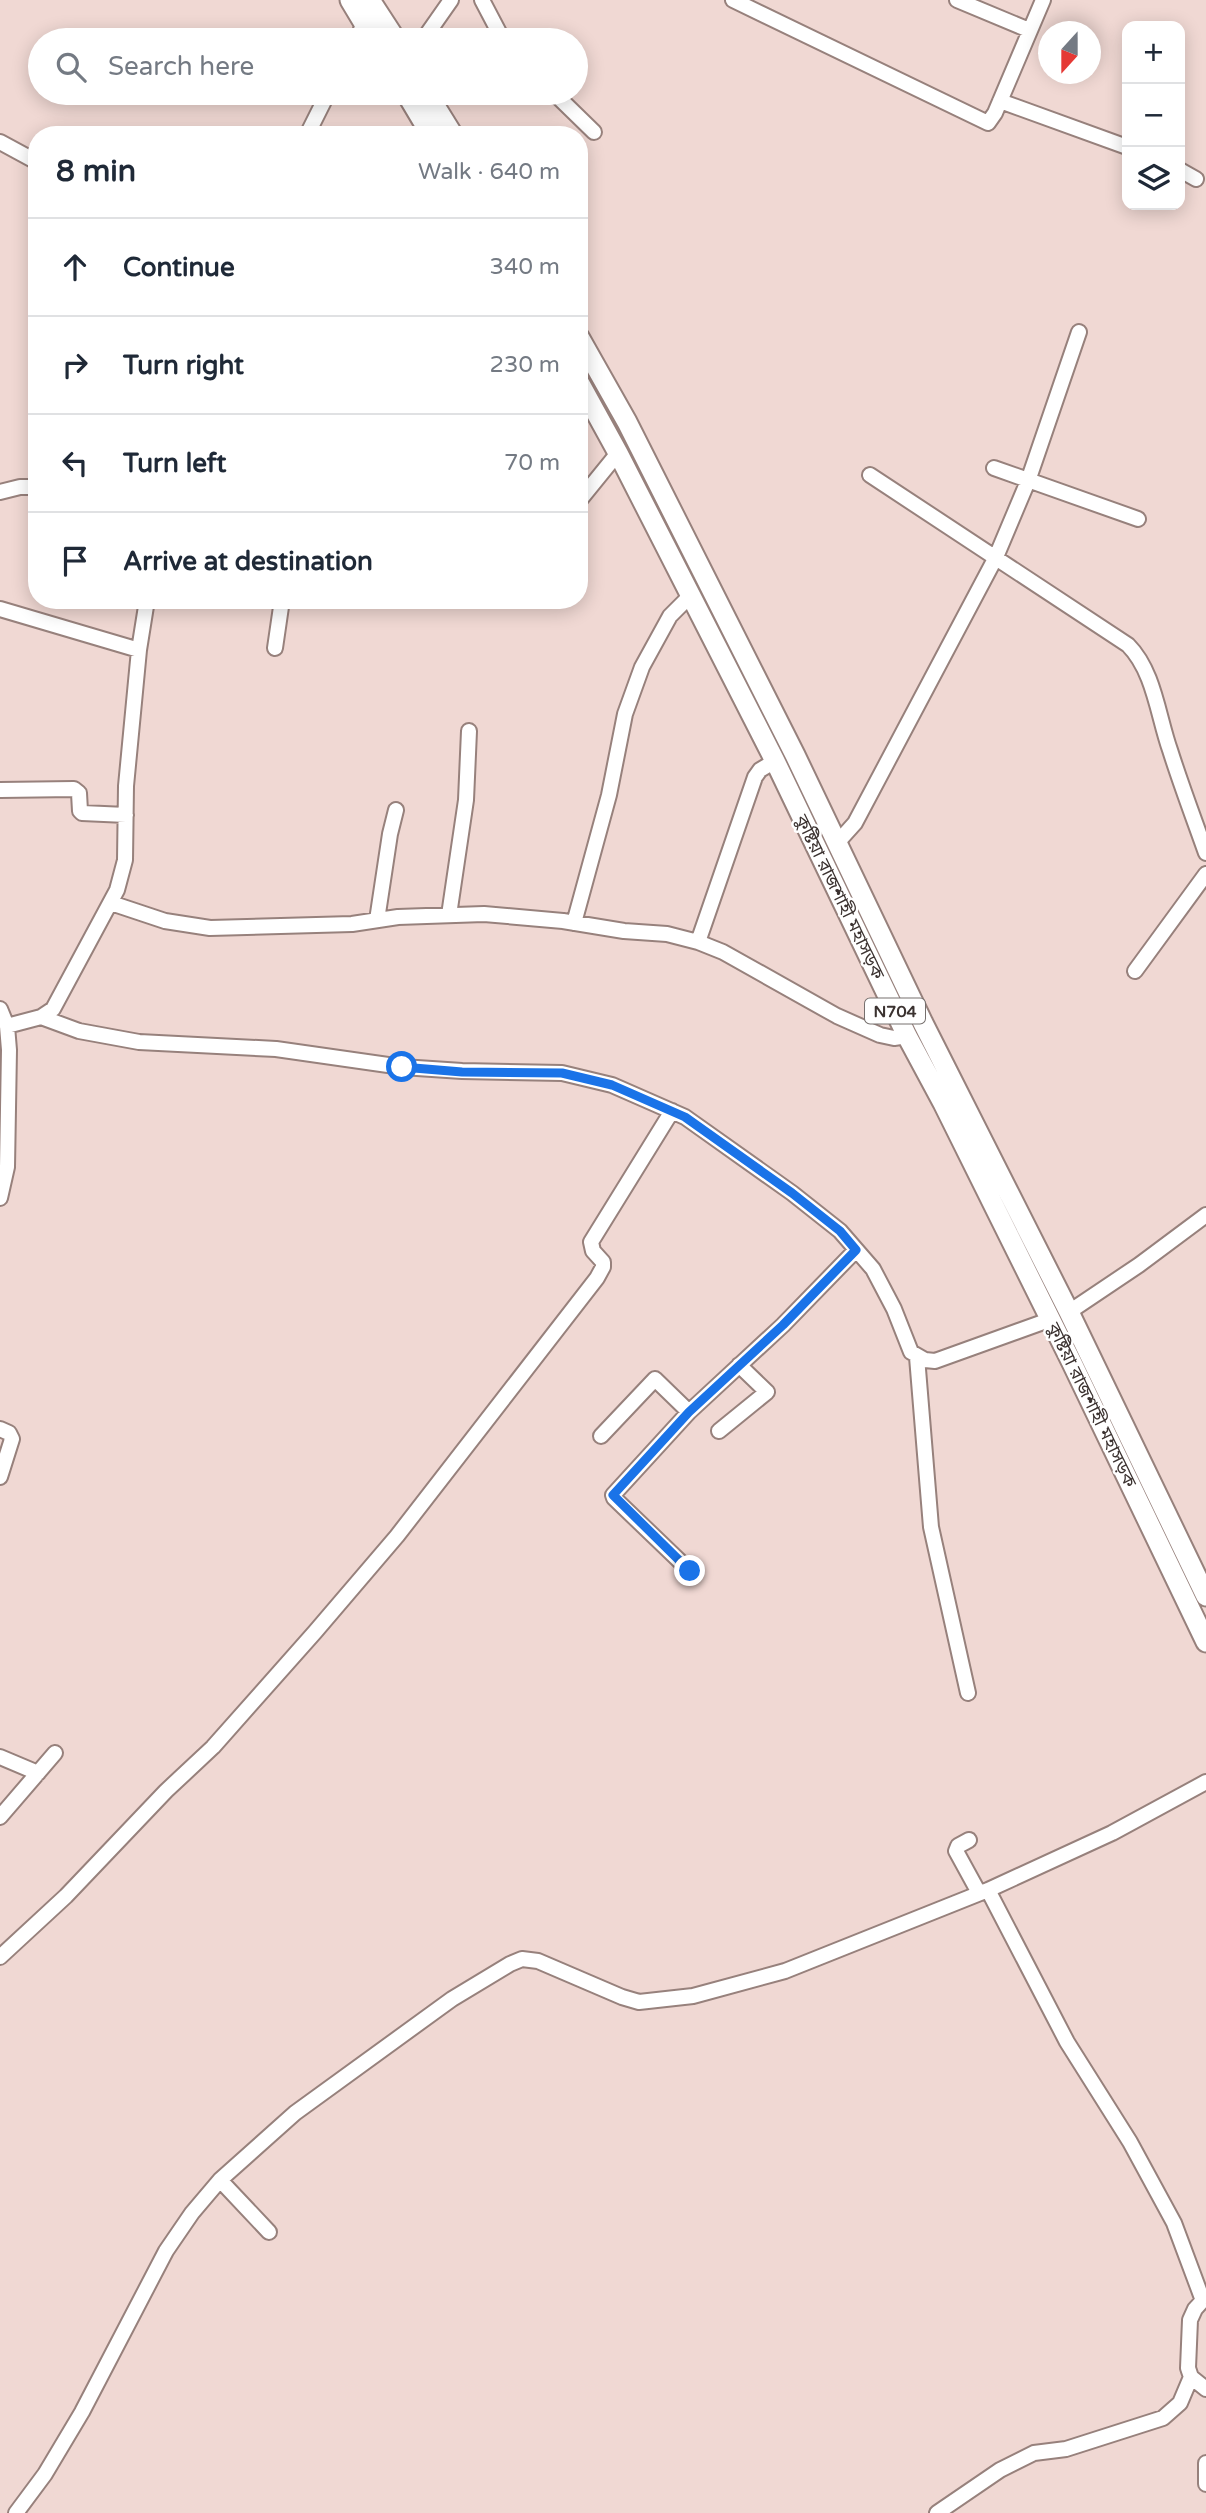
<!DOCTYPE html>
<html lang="en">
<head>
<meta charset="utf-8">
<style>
	:root { --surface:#fff; --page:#f6f6f7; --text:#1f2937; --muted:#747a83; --line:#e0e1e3 }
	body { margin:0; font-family:"Varela Round","Noto Sans Bengali",sans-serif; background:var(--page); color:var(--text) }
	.controls { position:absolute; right:21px; top:21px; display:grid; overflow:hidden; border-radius:14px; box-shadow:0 4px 18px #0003 }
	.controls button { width:63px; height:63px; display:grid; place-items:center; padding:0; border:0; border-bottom:2px solid var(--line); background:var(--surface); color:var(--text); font:35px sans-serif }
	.compass { position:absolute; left:1038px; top:21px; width:63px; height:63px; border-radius:50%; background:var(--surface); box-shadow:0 4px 18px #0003; rotate:201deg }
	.stop { position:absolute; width:21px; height:21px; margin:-16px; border:5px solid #1a73e8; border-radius:50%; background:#fff }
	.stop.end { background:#1a73e8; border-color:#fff; box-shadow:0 2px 7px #0008 }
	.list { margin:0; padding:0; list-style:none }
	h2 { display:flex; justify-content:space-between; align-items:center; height:91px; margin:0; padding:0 28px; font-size:30px }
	h2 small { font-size:23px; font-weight:400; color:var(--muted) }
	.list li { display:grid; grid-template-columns:46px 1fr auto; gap:21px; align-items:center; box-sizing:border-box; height:98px; padding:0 28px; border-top:2px solid var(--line) }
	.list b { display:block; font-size:26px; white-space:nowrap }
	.list em { font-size:23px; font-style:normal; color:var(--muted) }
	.icon { flex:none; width:38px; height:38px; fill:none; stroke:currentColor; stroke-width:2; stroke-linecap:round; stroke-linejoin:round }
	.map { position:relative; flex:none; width:1206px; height:2513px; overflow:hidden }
	.search { position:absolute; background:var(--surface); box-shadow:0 4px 18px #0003; left:28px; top:28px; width:560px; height:77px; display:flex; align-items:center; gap:18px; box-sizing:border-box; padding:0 24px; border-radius:38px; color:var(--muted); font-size:26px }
	.panel { position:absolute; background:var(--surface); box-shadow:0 4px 18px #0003; left:28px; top:126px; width:560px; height:483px; border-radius:28px }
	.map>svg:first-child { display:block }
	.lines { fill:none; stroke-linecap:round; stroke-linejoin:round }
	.minor-casing { stroke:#97817c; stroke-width:18 }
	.highway-casing { stroke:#97817c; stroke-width:23 }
	.minor { stroke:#fff; stroke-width:14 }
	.highway { stroke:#fff; stroke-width:19 }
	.route { stroke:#1a73e8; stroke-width:9 }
	.labels { text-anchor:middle; stroke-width:5; stroke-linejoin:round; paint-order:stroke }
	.shield { fill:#fff; stroke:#76706e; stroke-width:2 }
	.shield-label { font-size:16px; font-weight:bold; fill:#3b3230 }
	.street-label { font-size:18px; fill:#3b3230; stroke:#fff }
</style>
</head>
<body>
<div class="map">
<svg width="1206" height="2513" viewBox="0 0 1206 2513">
	<rect width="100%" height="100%" fill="#f0d8d3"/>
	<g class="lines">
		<g class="minor-casing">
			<path id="minor" d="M482,0L503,40
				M733,0L988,123L995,113L1043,0
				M957,0L1029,30
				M356,40L364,24
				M423,40L451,0
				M554,93L594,132
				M1000,101L1127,147
				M307,135L328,93
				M0,142L37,162
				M1180,170L1196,179
				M994,468L1138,519
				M870,475L1128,645C1154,671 1158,716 1170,750C1181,785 1194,819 1206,853
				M0,492L20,487H37
				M579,501L618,453
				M0,609L139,650
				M275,648L282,600
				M0,790L74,789L79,793L80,811L82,813L126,815
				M837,843L855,823L996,557L1028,481L1079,332
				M111,903L165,921L210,928L352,924L398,917L484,914L563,921L624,931L667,934L698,942L723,952L837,1016L880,1035L894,1038L907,1036
				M449,915L466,800L469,731
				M377,920L390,834L396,810
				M574,923L609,795L625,714L642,667L670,616L690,596
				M698,942L755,777L760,770L775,761
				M1135,971L1206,874
				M0,1009L7,1026
				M41,1017L79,1031L139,1042L276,1049L402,1067L462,1071L562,1073L612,1085L685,1117L792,1193L840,1231L873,1269L894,1309L911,1352L925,1360L935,1361L1049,1320
				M0,1198L7,1167L9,1050L7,1026L41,1017L53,1009L117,890L125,860L126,786L139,650L147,600
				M1069,1312L1139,1265L1206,1215
				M917,1357L931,1527L968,1693
				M0,1429L9,1433L12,1439L0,1477
				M719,1431L767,1392L739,1365
				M601,1436L655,1379L689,1412
				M690,1571L614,1498L613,1495L689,1412L783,1325L856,1250
				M0,1757L38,1773
				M0,1817L55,1753
				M969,1840L958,1846L956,1851L979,1893
				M988,1890L1067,2042L1130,2142L1174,2223L1202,2298
				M0,1957L66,1896L166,1791L213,1747L315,1632L397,1536L597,1278L603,1267V1262L593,1251L591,1242L672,1111
				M220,2180L269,2232
				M1206,2297L1195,2309L1190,2320L1188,2368L1191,2377L1206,2389
				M1206,2463V2484
				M16,2513L45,2474L82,2412L166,2251L192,2213L220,2180L295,2113L452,1999L510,1964L522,1959L538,1961L622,1997L639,2002L693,1996L785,1971L988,1890L1112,1833L1206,1782
				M937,2513L1000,2470L1034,2453L1066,2449L1163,2418L1180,2403L1191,2377"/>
		</g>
		<g class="highway-casing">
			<path id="highway" d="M350,0L374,40
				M370,0L396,40
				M406,93L431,135
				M427,93L453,135
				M579,337L627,422L795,755L923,1023L1069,1312L1206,1596
				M579,382L618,453L775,761L907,1036L943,1103L1072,1363L1206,1642"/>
		</g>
		<use href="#minor" class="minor"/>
		<use href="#highway" class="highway"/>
	</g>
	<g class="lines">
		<path class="route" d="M402,1067L462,1072L562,1073L612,1085L685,1117L792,1193L840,1231L856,1250L783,1325L689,1412L613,1495L690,1571"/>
	</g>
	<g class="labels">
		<rect class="shield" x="865" y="998.5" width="60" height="25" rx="5"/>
		<g class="shield-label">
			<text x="895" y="1017">N704</text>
		</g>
		<g class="street-label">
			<text transform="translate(840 897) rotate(64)" y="6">কুষ্টিয়া রাজশাহী মহাসড়ক</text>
			<text transform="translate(1092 1405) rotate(64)" y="6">কুষ্টিয়া রাজশাহী মহাসড়ক</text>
		</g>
	</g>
</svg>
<div class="controls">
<button>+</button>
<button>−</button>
<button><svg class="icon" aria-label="layers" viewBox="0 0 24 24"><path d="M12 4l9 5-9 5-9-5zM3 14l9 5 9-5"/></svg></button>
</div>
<svg class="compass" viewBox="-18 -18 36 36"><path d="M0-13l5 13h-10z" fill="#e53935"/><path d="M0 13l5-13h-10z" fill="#747a83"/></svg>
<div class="stop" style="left:402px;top:1067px"></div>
<div class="stop end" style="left:690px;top:1571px"></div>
<div class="search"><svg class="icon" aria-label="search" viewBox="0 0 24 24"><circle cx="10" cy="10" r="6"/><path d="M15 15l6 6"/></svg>Search here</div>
<section class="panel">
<h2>8 min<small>Walk · 640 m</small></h2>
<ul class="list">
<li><svg class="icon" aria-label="ahead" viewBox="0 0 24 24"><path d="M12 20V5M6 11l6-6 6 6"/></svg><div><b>Continue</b></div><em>340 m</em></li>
<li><svg class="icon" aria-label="right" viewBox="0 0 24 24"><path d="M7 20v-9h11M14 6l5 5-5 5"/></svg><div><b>Turn right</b></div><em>230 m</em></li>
<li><svg class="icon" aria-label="left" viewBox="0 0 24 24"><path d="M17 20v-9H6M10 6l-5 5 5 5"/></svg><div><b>Turn left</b></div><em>70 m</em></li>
<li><svg class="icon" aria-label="arrive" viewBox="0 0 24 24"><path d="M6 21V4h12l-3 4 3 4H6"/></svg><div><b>Arrive at destination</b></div></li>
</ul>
</section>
</div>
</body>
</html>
